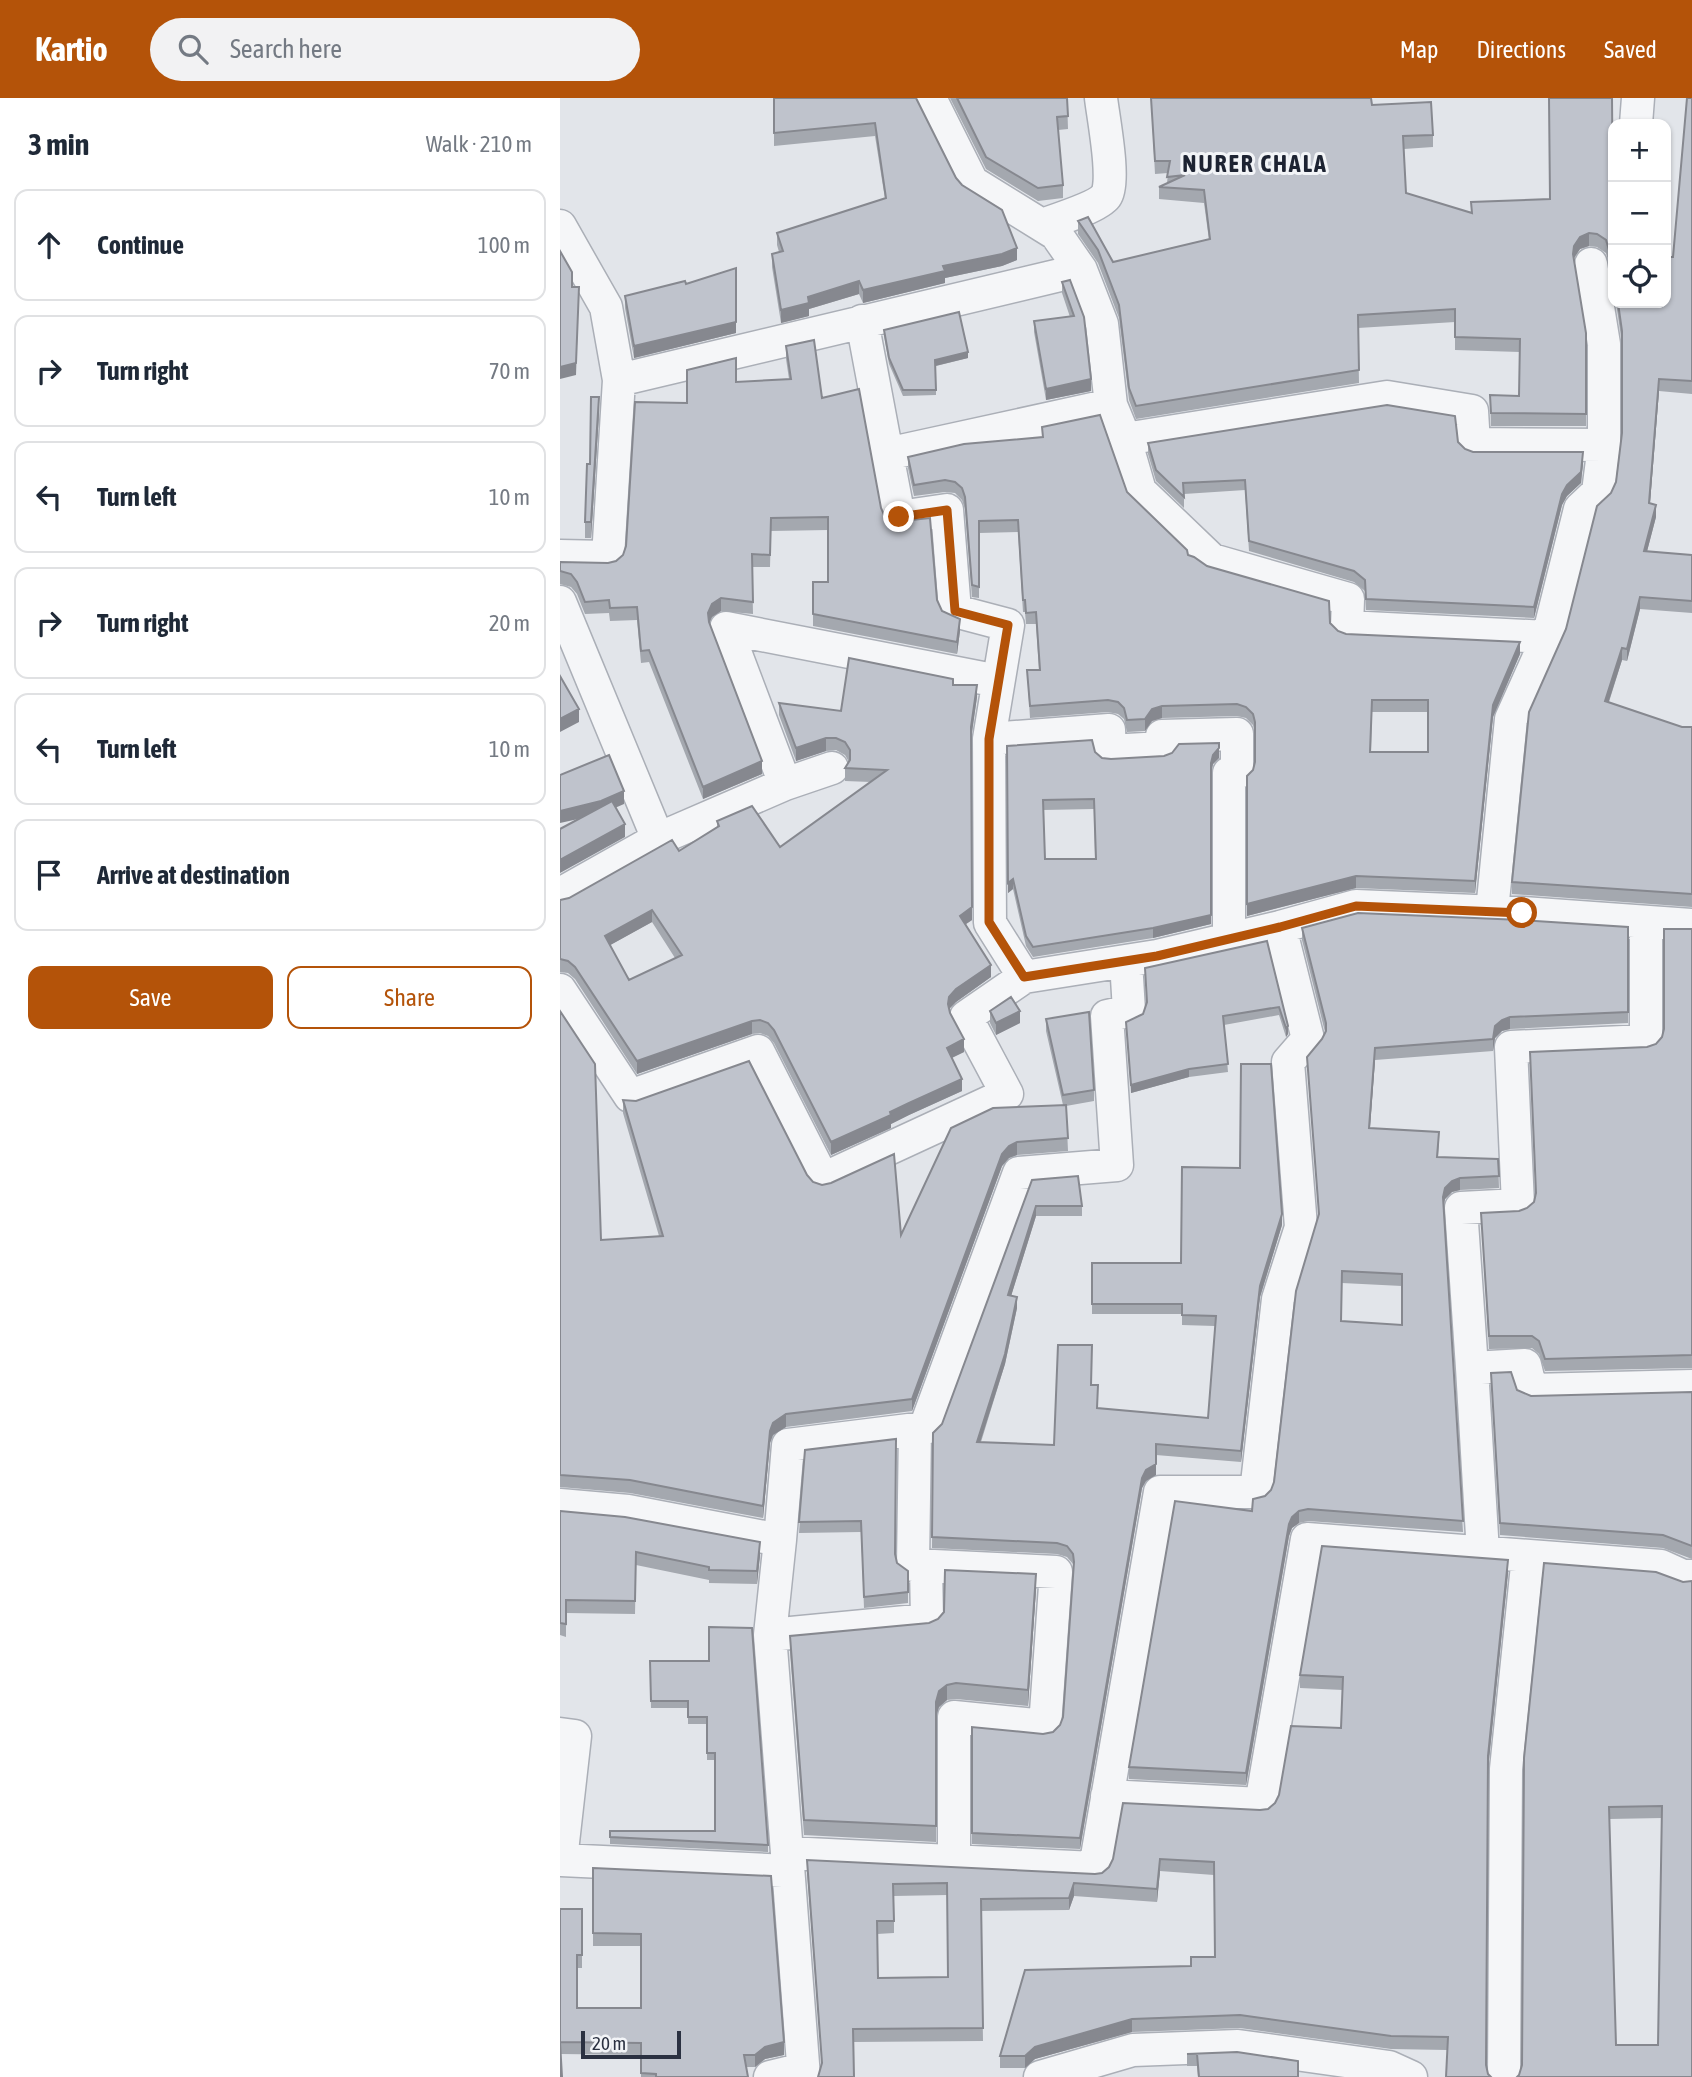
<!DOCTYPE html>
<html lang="en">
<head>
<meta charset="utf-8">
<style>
	:root { --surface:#fff; --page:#f2f2f3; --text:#1f2937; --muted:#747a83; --line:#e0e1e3; --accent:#b45309 }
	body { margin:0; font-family:"Asap Condensed",sans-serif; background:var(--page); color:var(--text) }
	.controls { position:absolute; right:21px; top:21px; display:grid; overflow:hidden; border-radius:14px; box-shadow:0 2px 5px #0004 }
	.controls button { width:63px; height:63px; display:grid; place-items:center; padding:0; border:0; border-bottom:2px solid var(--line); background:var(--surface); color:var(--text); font:35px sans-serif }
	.scale { position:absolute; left:21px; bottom:18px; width:100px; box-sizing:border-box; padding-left:7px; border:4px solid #2b3141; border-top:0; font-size:19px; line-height:24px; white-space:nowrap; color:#2b3141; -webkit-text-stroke:5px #f2f4f7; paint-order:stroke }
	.stop { position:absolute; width:21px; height:21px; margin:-16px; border:5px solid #b45309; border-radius:50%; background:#fff }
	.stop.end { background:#b45309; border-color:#fff; box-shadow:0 2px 7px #0008 }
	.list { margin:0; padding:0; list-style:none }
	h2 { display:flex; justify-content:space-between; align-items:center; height:91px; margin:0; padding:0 28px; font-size:30px }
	h2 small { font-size:23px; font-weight:400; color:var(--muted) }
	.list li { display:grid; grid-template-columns:46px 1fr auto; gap:21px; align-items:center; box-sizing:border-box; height:112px; margin:0 14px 14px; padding:0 14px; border:2px solid var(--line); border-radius:14px }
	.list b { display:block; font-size:26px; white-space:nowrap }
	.list em { font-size:23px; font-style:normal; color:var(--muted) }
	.actions { display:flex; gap:14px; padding:21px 28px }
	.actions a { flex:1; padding:16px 0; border:2px solid var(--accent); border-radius:14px; text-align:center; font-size:24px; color:var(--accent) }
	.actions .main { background:var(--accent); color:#fff }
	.icon { flex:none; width:38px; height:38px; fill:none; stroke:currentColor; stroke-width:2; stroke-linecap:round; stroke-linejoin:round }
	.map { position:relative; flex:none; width:1132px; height:1979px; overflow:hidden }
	header { display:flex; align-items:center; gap:42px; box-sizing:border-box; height:98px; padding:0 35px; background:var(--accent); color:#fff }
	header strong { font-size:33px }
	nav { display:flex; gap:38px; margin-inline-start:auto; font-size:24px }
	.search { width:490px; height:63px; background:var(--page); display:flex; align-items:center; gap:18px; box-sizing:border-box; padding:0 24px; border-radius:38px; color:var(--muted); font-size:26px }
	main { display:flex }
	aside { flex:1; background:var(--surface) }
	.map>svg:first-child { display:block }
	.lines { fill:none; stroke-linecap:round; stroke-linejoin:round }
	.minor-casing { stroke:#abafb7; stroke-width:35 }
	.minor { stroke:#f5f6f8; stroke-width:32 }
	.wall { fill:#a4a8af; fill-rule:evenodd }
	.shaded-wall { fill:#86888f }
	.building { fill:#bfc3cc; stroke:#86888f; stroke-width:2; fill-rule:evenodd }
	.route { stroke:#b45309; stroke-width:9 }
	.labels { text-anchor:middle; stroke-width:6; stroke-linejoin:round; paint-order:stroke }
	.district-label { font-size:24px; font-weight:bold; letter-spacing:2px; fill:#1d2332; stroke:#f2f4f7 }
</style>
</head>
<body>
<header>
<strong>Kartio</strong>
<div class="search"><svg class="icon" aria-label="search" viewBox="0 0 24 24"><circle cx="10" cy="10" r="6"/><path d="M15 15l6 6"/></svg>Search here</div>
<nav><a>Map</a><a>Directions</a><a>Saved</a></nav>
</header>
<main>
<aside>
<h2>3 min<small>Walk · 210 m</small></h2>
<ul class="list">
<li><svg class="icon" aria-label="ahead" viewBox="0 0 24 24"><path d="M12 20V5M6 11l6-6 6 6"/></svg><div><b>Continue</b></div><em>100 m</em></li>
<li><svg class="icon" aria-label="right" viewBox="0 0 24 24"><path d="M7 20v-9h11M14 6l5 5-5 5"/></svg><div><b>Turn right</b></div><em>70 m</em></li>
<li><svg class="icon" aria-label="left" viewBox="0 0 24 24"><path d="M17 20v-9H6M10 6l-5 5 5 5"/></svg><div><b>Turn left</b></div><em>10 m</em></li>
<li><svg class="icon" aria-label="right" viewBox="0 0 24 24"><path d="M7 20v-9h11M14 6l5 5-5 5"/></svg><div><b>Turn right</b></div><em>20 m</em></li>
<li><svg class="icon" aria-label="left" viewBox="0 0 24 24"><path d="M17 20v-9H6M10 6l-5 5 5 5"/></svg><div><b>Turn left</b></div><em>10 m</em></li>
<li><svg class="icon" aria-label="arrive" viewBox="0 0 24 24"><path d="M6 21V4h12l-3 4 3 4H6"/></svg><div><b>Arrive at destination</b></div></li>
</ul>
<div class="actions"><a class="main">Save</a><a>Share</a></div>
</aside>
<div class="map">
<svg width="1132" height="1979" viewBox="0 0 1132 1979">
	<rect width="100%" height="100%" fill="#e2e5ea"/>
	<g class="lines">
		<g class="minor-casing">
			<path id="minor" d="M370,0L412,84L496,136L521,172L542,226L551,307L565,341L580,393L652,462L788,501L787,529L988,539L1020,411L1038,394L1044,347V246L1031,166
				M1076,26L1078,0
				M482,127C496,122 538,109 546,98C556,85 543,18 541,0
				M0,128L46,209L59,282L48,459L0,458
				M302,223L327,356L551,307
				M59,282L521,172
				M565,341L827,299L912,313L914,346L1044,347
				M327,356L339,419L387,412L395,513L448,527L429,641L430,825L464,879L597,858L720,829L796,808L962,815L1132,827
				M0,504L98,741
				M429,641L549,632L550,653L602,650V638L677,636V675H669V841
				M225,686L166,530L438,583
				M0,796L98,741L225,686L272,670
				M932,813L951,621L988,539
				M0,892L70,998L198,953L263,1081L447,996L406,919L464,879
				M912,1270L901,1110L958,1107L951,949L1086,943V824
				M355,1332L353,1467L496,1474L485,1628L394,1619V1763
				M0,1407L68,1413L220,1442L228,1347L365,1330L459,1075L557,1067L547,918L569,913L566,863
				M923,1455L912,1270L965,1267L971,1292L1132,1288
				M210,1537L220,1442
				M0,1636L15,1638L1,1762L228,1773
				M547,1698L701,1706L747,1441L1101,1468L1123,1478H1132
				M227,1755L210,1537L367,1522L366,1468
				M210,1979L243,1971
				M244,1979L227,1755L535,1770L600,1394H696L718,1201L741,1129L728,964L748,941L720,829
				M480,1979L573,1952L678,1948L829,1969L851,1979
				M944,1979L946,1671L968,1458"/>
		</g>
		<use href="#minor" class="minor"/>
	</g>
	<path class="wall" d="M214,0H356L396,80L457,162L442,168L385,180V185L303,205L299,196L249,211V218L221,225L212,169V156L219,154L217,147V135L325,101L315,38L214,48Z
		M390,0H507L508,31L498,32L503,87V100L478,103L426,71Z
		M591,0H811L812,7L873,37V49L844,51L846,95L911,115L990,101L1053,74V135L1049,165L1046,155L1037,149L1029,148L1020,151L1014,160L1026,235V328H931L930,297L959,298L960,254L895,252V224L798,230L799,285L576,321L569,302L559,220L538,165L518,136V123L553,164L649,142L644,105L599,101V89L607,85L608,75L595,76Z
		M1132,0V296L1099,293L1090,405L1096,419L1087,453L1132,457V515L1080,511L1067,563L1062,562L1049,604L1122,629H1132V809L952,796V784L1006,531L1051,395L1056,384L1062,335V246L1056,205H1106L1113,159Z
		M1051,161H1053V189L1051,174Z
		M510,182L531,293L486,302L474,234V223L510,219L502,195V184Z
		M126,186L176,235L74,260L65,210V198Z
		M324,232L408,260L376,268V297L343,298L329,266L324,238Z
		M226,248L262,300L325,419L377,502L382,513L400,533L397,556L253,528V484H268V432L211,433L210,469H192L193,516L161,513L152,519L149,525L202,676L143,701L89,564L81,565L77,522L50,523L49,515L25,516L17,496L11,489L0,486V464L48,465L56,463L63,457L127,305L176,284L229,281L226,261Z
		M39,315L31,440H25V424Z
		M482,329L567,394L628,457L647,468L770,525L778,533L786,536L960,556L933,619L915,795L796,790L687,818L693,672L695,664V636L693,627L686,620L677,618L602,620L592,623L585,633L567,634L564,621L558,616L548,614L470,620L467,572H479L476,526H466L465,514H463L458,434L419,435V500L412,499L405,411L402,402L395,395L385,394L354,398L348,370V359L482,339ZM812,614H868V654H811Z
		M898,344L905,351L913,354L1023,365L1021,385L1007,398L1002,407L974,520L806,512L805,493L794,484L689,453L685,392L624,396V410L596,383L588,356V345Z
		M393,587L417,599L411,641L412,822L406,826L431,879L396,904L389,911L404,954L392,960L402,993L349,1017L331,1026V1030L271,1057L214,945L208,938L200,935L192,936L77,976L15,881L8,875L0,874V802L9,800L119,753L157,729V723L220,749L311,684L285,683V670L289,664L285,657L276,652L266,653L236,663L219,617V605L281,613ZM92,824L115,860L69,882L50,847Z
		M447,648L535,654L542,660L551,661L659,660L653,666L651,675V826L593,840L473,859L466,848L453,791L448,795ZM534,711L535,761H485L483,712Z
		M1068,829V925L950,931L942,933L935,940L933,953L815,962L810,1030L879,1046L878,1059L938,1061L939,1090L900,1092L892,1094L885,1101L883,1108L903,1434L748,1423L739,1425L732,1430L729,1438L686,1687L569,1681V1669L692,1413L711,1392L714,1384L759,1119L747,959L762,941L765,934L742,842V830ZM782,1185L842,1188V1227L781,1223Z
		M1132,831V1270L985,1273L979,1256L972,1250L929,1251L921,1115L959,1113L967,1110L974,1104L976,1096L970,954L1087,949L1096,946L1102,939Z
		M707,843L728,936L726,939L719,917L664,927L668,974L629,979L571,995L566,924L583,916Z
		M0,913L41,1142L99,1138L63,1015V1002L247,1077L253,1084L341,1137L503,1007L486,933V921L534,992V1003L506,1008L508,1053L457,1057L449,1060L442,1068L352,1313L226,1329L213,1337L210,1345L203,1420L70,1395L0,1389Z
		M430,913L460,925L436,937L430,925Z
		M472,1082L522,1108V1118H476L451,1198L457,1210L445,1266L421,1344L494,1347L531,1287L537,1310L648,1320L655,1228L622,1227V1216H532V1165H621L722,1127L700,1199L681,1364L596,1357V1377L586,1383L582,1390L520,1751L412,1746V1629L483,1636L493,1634L500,1627L503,1619L514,1472L513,1466L507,1459L497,1456L372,1450L373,1335L382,1326Z
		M931,1275L957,1292L971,1298L1132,1294V1461L1103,1450L940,1437Z
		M245,1352L335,1456L337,1465L348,1473V1505L304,1510L301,1434L239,1435Z
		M0,1413L200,1457L197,1486L149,1485V1482L76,1467L75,1516L6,1515V1539L0,1537Z
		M948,1475L928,1671L926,1967L928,1976L887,1952L831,1951L680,1930L572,1934L475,1961L465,1970H440V1958L631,1868L655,1859L654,1777L600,1773L597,1804L514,1798L509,1812L421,1813L423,1943L294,1944L262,1967L247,1774V1762L535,1776L542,1775L700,1712L708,1711L715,1705L781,1630L783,1592L740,1590V1577ZM387,1797L388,1879L318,1880L317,1836L334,1835V1798Z
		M1123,1484L1132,1979L959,1977ZM1102,1720L1098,1947H1056L1049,1721Z
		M476,1491L468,1608L396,1601L387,1602L379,1609L376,1619V1744L244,1737L230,1554V1538L369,1525Z
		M90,1563H149L208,1747V1754L50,1746V1733H155V1662H147V1626H128V1610H91Z
		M33,1770L224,1957L205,1961L195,1969H186L188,1979H81V1957L1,1956L0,1979V1811H22V1870H17V1910H81V1848H33Z
		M677,1954L738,1979H638L637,1968H627V1956Z"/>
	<path class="shaded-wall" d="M1053,122V135L1049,165V152Z
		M1029,135V148L1020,151L1014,160L1013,169L1014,148L1020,139Z
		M457,150V162L442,168L385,180V185L303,205V192L383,168Z
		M299,183V196L249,211V218L221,225V212L248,199Z
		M19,189L16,277L0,281V269Z
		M176,224V235L74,260V248Z
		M408,254V260L375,268V262Z
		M531,281V293L486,302V291Z
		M1099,281V293L1089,417V405Z
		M39,299V315L31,440V424Z
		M1023,354V365L1021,385L1007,398L1002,407L974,520V509L1002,396Z
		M1096,407V419L1084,465V453Z
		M1080,499V511L1067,563V551Z
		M161,500V513L152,519L148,528V515L152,506Z
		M400,521V533L397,556V544Z
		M960,544V556L933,619L915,795V783L933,607Z
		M1062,550V562L1045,615V603Z
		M417,587V599L411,641V629Z
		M602,608V620L592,623L585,633V621L592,611Z
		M19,611V624L0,634V621Z
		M266,640V653L236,663V650Z
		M659,650V660L653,666L651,675V665L653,657Z
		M202,663V676L143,701V689Z
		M64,693V706L41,716L0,725V713Z
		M65,726V739L0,775V762Z
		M796,778V790L687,818V806Z
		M453,781V791L448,795V785Z
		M412,809V822L400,830V818Z
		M92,812V824L45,850V838Z
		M651,817V826L593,840V830Z
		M431,867V879L396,904L389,911L388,918V906L389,899L396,891Z
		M460,913V925L436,937V925Z
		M950,919V931L942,933L935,940L933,953V941L935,928L942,922Z
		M192,923V936L77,976V963Z
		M728,928V936L726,939V930Z
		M404,941V954L387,962V950Z
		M815,950V962L809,1041V1030Z
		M629,971V979L571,995V987Z
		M402,981V993L349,1017L331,1026V1030L271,1057V1044L349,1005Z
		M457,1044V1057L449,1060L442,1068L352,1313V1301L442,1056L449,1048Z
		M900,1080V1092L892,1094L885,1101L883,1111V1099L885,1090L892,1083Z
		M476,1108V1118L448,1208V1197Z
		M722,1116V1127L700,1199L681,1364V1353L700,1188Z
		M457,1199V1210L445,1266L417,1354V1344Z
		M226,1316V1329L213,1337L210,1345L203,1420V1408L210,1333L213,1325Z
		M596,1346V1377L586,1383L582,1390L520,1751V1740L582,1380Z
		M739,1413V1425L732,1430L729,1438L686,1687V1675L729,1426L732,1419Z
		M200,1444V1457L197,1486V1473Z
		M948,1462V1475L928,1671V1658Z
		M476,1476V1491L468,1608V1592Z
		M387,1587V1602L379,1609L376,1619V1604L379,1593Z
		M600,1761V1773L597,1804V1791Z
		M514,1785V1798L509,1812V1800Z
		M572,1921V1934L475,1961L465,1970V1958L475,1949Z
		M224,1944V1957L205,1961L195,1969V1957L205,1949Z"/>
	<path class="building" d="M214,0H356L396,80L402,87L442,112L457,150L442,156L383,168L385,173L303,192L299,183L248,199L249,205L221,212L212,156L223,153L217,135L326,100L315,25L214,35Z
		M397,0H507L508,18L497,19L503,87L478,90L426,59Z
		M591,0H811L812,7L871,4L873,37L843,38L846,95L912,115L911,104L990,101L989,0H1052L1053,122L1049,152L1046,142L1037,136L1029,135L1020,139L1014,148L1013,156L1026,235V316L931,315L930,297L959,298L960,241L895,239V211L798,217L799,272L576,308L569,290L559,207L538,152L518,123L528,119L553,164L650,141L644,92L599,89L625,77L607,79L610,63H595Z
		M1127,0H1132V283L1099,281L1089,405L1096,407L1084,453L1132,457V503L1080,499L1067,551L1062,550L1045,603L1122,629H1132V796L952,784L969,614L1006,531L1037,408L1051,395L1056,384L1062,335V233L1058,205H1106V159H1113Z
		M0,153L12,174V189H19L16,265L0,269Z
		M1051,161H1053V176Z
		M176,170V224L74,248L65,198L125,183L126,186Z
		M510,182L524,219L531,281L486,291L474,223L514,218L502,184Z
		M399,214L408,254L375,262L376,292H343L329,260L324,232Z
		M254,242L262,300L299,291L321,410L325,419L333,424L370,420L377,502L382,513L400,521L397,544L253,516V484H268V419L211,420L210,457L192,456L193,504L161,500L152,506L148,515L149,524L202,663L143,689L89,552L81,553L77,509L50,510L49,502L25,504L17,484L11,476L0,473V464L48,465L56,463L63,457L66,448L75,304L127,305V272L176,260V284L231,281L226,248Z
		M31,299H39L31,424H25L27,366H30Z
		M827,307L895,318L898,344L905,351L913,354H1023L1021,374L1007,387L1002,396L974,509L806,501L805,482L794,473L689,443L685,382L623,385L624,399L596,372L588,345Z
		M540,317L567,394L627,452L628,457L634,459L647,468L769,503L770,525L778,533L786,536L960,544L933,607L915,783L796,778L687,806V678L693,672L695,664V624L693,616L686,609L677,606L602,608L592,611L585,621L567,622L564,610L558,604L548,602L470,608L467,572H480L476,514L466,515L465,502H463L458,422L419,423V489L412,487L405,399L402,390L395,384L385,382L354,387L348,359L404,346L483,339L482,329ZM812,602H868V654H810Z
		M289,560L393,581V587H417L411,629L412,809L400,818L431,867L396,891L389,899L388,906L390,915L404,941L387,950L402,981L349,1005L330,1014L331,1017L271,1044L214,932L208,925L200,922L192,923L77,963L15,869L8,863L0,861V802L9,800L112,742L119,753L159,728L157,723L192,708L220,749L327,672L285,670L290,662V652L285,644L276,640H266L236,650L219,605L281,613ZM92,812L122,857L69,882L45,838Z
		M0,578L19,611L0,621Z
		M532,642L535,654L542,660L551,661L604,658L612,655L619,646L659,645V650L653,657L651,665V817L593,830L473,849L466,838L453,781L448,785L447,648ZM534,701L536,761H485L483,702Z
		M49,657L64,693L41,703L0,713V677Z
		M52,703L65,726L0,762V731Z
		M798,815L961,822L1068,829V914L950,919L942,922L935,928L933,941L815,950L809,1030L879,1034L877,1059L938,1061L939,1078L900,1080L892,1083L885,1090L883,1099L903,1423L748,1411L739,1413L732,1419L729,1426L686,1675L569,1669L615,1403L692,1413L693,1401L705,1398L711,1392L714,1384L736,1193L759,1116L747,959L762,941L766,933V925L742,830ZM782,1173L842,1176V1227L781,1223Z
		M1104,831H1132V1257L985,1261L979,1243L972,1238H929L921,1115L959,1113L967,1110L974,1104L976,1095L970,954L1087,949L1096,946L1102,939L1104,931Z
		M707,843L728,928L726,930L719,909L663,918L668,966L629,971L571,987L566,924L583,916L587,904L585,870Z
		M451,899L460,913L436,925L430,913Z
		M0,913L35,966L41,1142L103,1138L63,1002L76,1003L189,963L247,1077L253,1084L262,1087L271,1085L334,1056L341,1137L391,1030L433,1010L506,1007L508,1040L457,1044L449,1048L442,1056L352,1301L226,1316L213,1325L210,1333L203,1408L70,1382L0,1377Z
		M529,914L534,992L503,997L486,921Z
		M681,966H711L722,1116L700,1188L681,1353L596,1346V1366L586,1372L582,1380L520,1740L412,1735V1629L483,1636L493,1634L500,1627L503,1619L514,1464L513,1456L507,1448L497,1445L372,1439L373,1335L382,1326L472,1082L518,1078L522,1108H476L448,1197L457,1199L445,1256L417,1344L494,1347L498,1247H532L531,1287H538L537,1310L648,1320L656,1218L622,1217V1206H532V1165H621L622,1069L680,1070Z
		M951,1274L957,1292L971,1298L1132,1294V1448L1103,1437L940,1425L931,1275Z
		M336,1341L335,1456L337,1465L348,1473V1494L304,1499L301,1423L239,1424L245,1352Z
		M0,1413L65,1419L200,1444L197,1473L149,1472V1469L76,1454L75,1503L6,1502V1526L0,1525Z
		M762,1448L948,1462L928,1658L926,1967L928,1976L931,1979H886L888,1939L831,1938L680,1917L572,1921L475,1949L465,1958H440L465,1872L631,1868V1859H655L654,1764L600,1761L597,1791L514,1785L509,1800L421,1801L423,1930L293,1931L294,1979H258L262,1965L247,1762L535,1776L542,1775L549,1769L553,1761L563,1705L700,1712L708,1711L715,1705L719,1697L731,1628L781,1630L783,1579L740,1577ZM387,1785L388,1879L318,1880L317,1823H334L333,1786Z
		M984,1465L1096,1474L1123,1484L1132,1483V1979H957L959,1977L962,1967L964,1660ZM1102,1708L1098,1947H1056L1049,1709Z
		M385,1472L476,1476L468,1592L396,1585L387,1587L379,1593L376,1604V1728L244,1722L230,1538L369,1525L378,1521L384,1514Z
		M149,1529L192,1530L208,1747L50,1739V1733H155V1655H147V1619H128V1603H91L90,1563H149Z
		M33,1770L211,1778L224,1944L205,1949L195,1957H184L188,1979H96V1976L81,1975V1945L0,1944L2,1979H0V1811H22V1857H17V1910H81V1836L33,1835Z
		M677,1954L738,1963V1979H639L637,1956H627Z"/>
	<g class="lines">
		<path class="route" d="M339,419L387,412L395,513L448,527L429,641V824L464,879L597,858L720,829L796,808L962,815"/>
	</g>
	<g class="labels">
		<g class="district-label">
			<text x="695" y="74">NURER CHALA</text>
		</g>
	</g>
</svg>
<div class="controls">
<button>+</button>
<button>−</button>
<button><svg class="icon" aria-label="locate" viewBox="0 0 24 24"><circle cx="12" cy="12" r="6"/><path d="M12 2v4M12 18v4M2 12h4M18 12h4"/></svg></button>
</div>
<div class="scale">20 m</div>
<div class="stop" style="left:962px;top:815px"></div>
<div class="stop end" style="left:339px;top:419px"></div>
</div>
</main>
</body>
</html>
